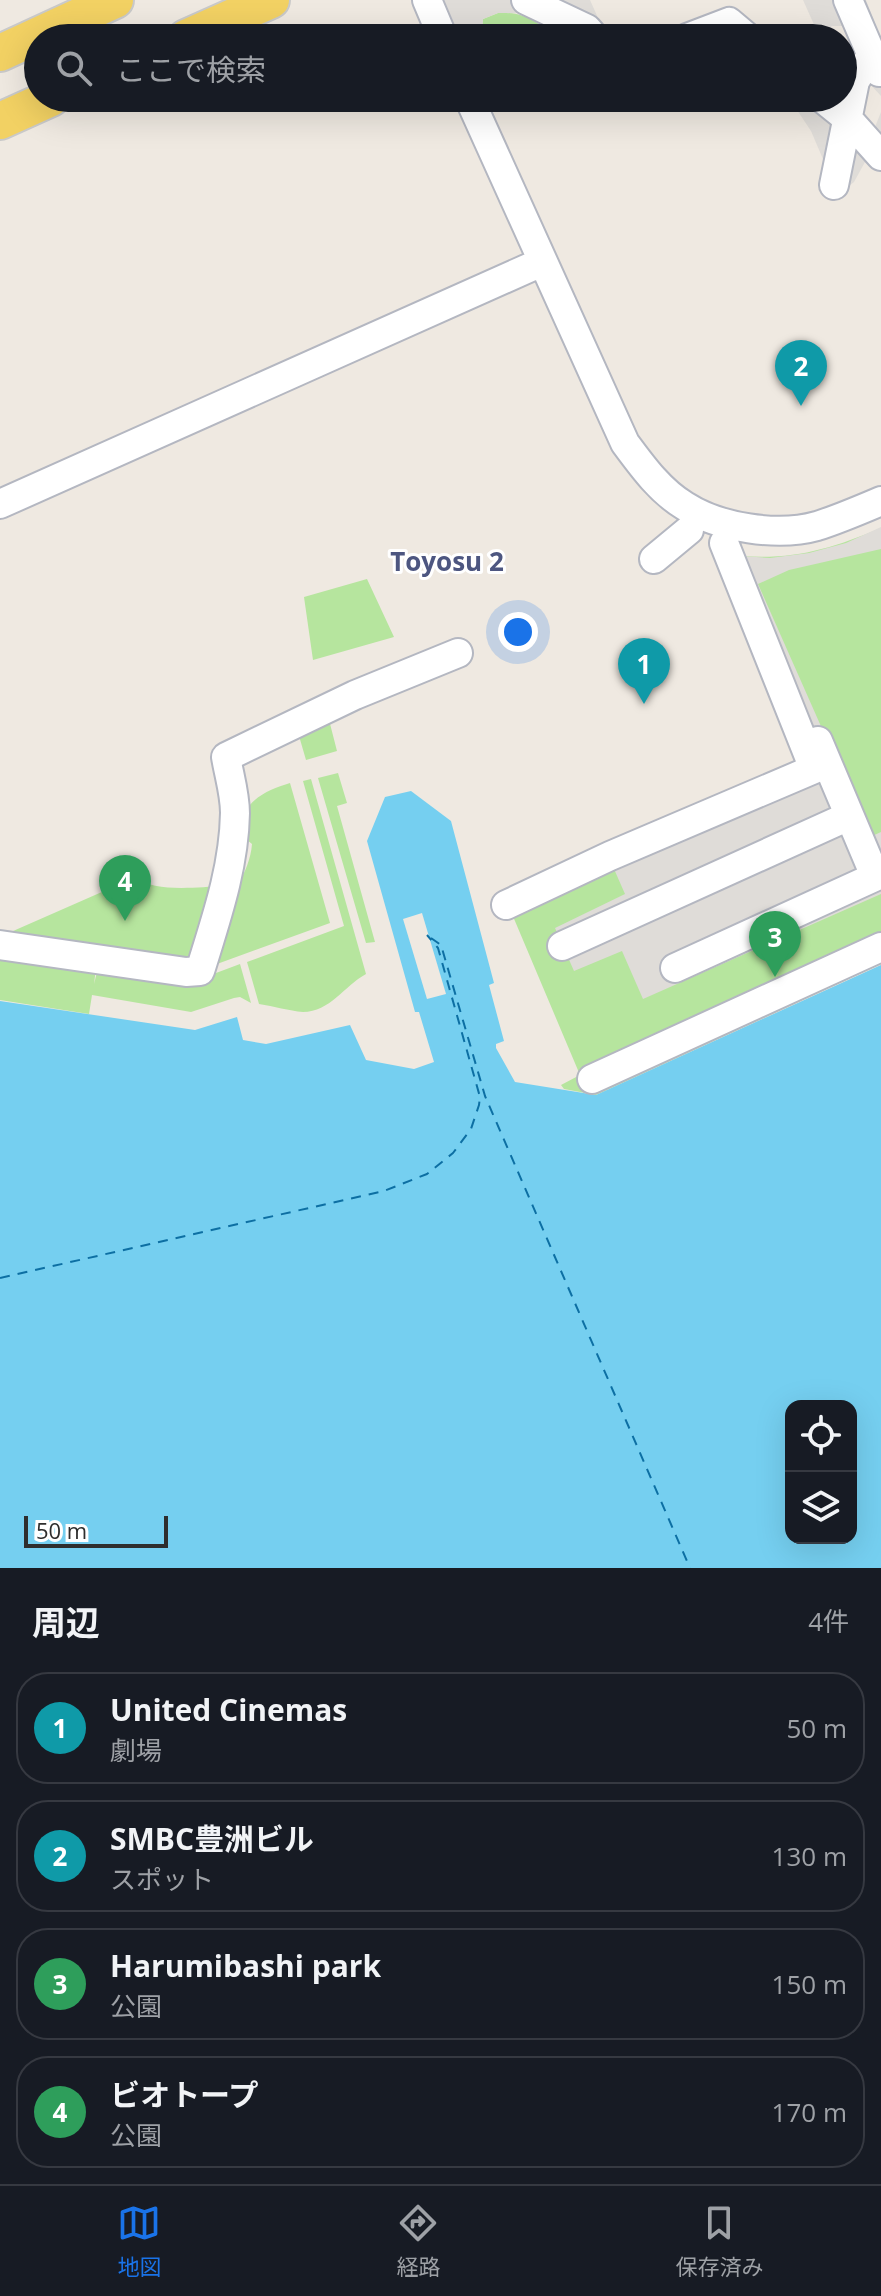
<!DOCTYPE html>
<html lang="ja">
<head>
<meta charset="utf-8">
<style>
	:root { --surface:#171b24; --page:#242831; --text:#f1f3f6; --muted:#9ea1a6; --line:#363941; --accent:#1a73e8 }
	body { margin:0; font-family:"Open Sans","Noto Sans JP",sans-serif; background:var(--page); color:var(--text) }
	.controls { position:absolute; right:24px; bottom:24px; display:grid; overflow:hidden; border-radius:16px; box-shadow:0 8px 32px #0002 }
	.controls button { width:72px; height:72px; display:grid; place-items:center; padding:0; border:0; border-bottom:2px solid var(--line); background:var(--surface); color:var(--text); font:40px sans-serif }
	.scale { position:absolute; left:24px; bottom:20px; width:144px; box-sizing:border-box; padding-left:8px; border:4px solid #2e2e2e; border-top:0; font-size:22px; line-height:28px; white-space:nowrap; color:#2e2e2e; -webkit-text-stroke:6px #fff; paint-order:stroke }
	.you { position:absolute; left:518px; top:632px; width:28px; height:28px; margin:-20px; border:6px solid #fff; border-radius:50%; background:#1a73e8; box-shadow:0 0 0 12px #1a73e833 }
	.badge { display:grid; place-items:center; width:52px; height:52px; border-radius:50%; background:var(--accent); color:#fff; font-size:26px; font-weight:700 }
	.pin { position:absolute; translate:-50% -66px; filter:drop-shadow(0 2px 4px #0008) }
	.pin::after { content:''; position:absolute; top:42px; width:28px; height:24px; background:inherit; clip-path:polygon(0 0,100% 0,50% 100%) }
	.list { margin:0; padding:0; list-style:none }
	h2 { display:flex; justify-content:space-between; align-items:center; height:104px; margin:0; padding:0 32px; font-size:34px }
	h2 small { font-size:26px; font-weight:400; color:var(--muted) }
	.list li { display:grid; grid-template-columns:52px 1fr auto; gap:24px; align-items:center; box-sizing:border-box; height:112px; margin:0 16px 16px; padding:0 16px; border:2px solid var(--line); border-radius:32px }
	.list b { display:block; font-size:30px; white-space:nowrap }
	.list p { margin:0; font-size:26px; white-space:nowrap; color:var(--muted) }
	.list em { font-size:26px; font-style:normal; color:var(--muted) }
	.icon { flex:none; width:44px; height:44px; fill:none; stroke:currentColor; stroke-width:2; stroke-linecap:round; stroke-linejoin:round }
	.map { position:relative; flex:none; width:881px; height:1568px; overflow:hidden }
	.search { position:absolute; background:var(--surface); box-shadow:0 8px 32px #0002; left:24px; right:24px; top:24px; height:88px; display:flex; align-items:center; gap:20px; box-sizing:border-box; padding:0 28px; border-radius:44px; color:var(--muted); font-size:30px }
	.sheet { height:616px; background:var(--surface) }
	nav { display:flex; justify-content:space-around; align-items:center; box-sizing:border-box; height:112px; border-top:2px solid var(--line); background:var(--surface); font-size:22px; color:var(--muted) }
	nav a { display:grid; justify-items:center; gap:4px }
	nav .on { color:var(--accent) }
	.map>svg:first-child { display:block }
	.green { fill:#b6e59e }
	.plaza { fill:#dfdcd8 }
	.water { fill:#75cff0; fill-rule:evenodd }
	.pier { fill:#efe9e1 }
	.lines { fill:none; stroke-linecap:round; stroke-linejoin:round }
	.ferry { stroke:#0d6fa3; stroke-width:2; stroke-dasharray:10 8; stroke-linecap:butt }
	.minor-casing { stroke:#b4b7c1; stroke-width:32 }
	.major-casing { stroke:#c9c9c9; stroke-width:40 }
	.minor { stroke:#fff; stroke-width:28 }
	.major { stroke:#f2d163; stroke-width:36 }
	.labels { text-anchor:middle; stroke-width:6; stroke-linejoin:round; paint-order:stroke }
	.neighbourhood-label { font-size:26px; font-weight:bold; fill:#4d5680; stroke:#fff }
</style>
</head>
<body>
<div class="map">
<svg width="881" height="1568" viewBox="0 0 881 1568">
	<rect width="100%" height="100%" fill="#efe9e1"/>
	<path class="green" d="M498,13C526,12 535,21 557,38H481L483,19Z
		M881,528V964L596,1095L564,1089L561,1085L580,1075L512,914L823,773L740,556C794,560 831,549 881,528Z
		M367,579L394,637L313,660L304,597Z
		M328,716L337,751L306,760L297,729Z
		M338,773L347,803L337,806L375,942L366,943L318,778Z
		M311,779L366,974C344,986 330,1012 303,1012C289,1011 274,1006 259,1004L247,962L344,926L303,781Z
		M290,783L330,923L206,968L237,886C245,873 251,858 252,844L241,835C242,829 242,821 244,816C250,797 273,788 290,783Z
		M136,877C152,893 200,887 221,886L198,966L4,935Z
		M0,938L98,953L94,984L97,972L184,985L240,964L251,1003L240,997L234,998L191,1012L92,995L89,1014L0,1000Z"/>
	<path class="plaza" d="M444,0H590L607,38H551L556,37L531,18L517,13H498L483,19L481,38H460Z
		M803,0H866L881,39V96L867,81L861,115L866,123L875,127L881,112V133L854,182L849,186L842,187L834,185L811,131L789,98H843V50L849,60L855,55V37L849,26H831L836,38H820Z
		M881,527V549L789,570L758,584L870,837L881,832V894L643,999L622,951L574,971L555,928L625,894L614,869L814,769L740,556L770,558L809,553L846,543Z"/>
	<path class="water" d="M411,791L451,821L494,983L489,985L504,1041L496,1044V1048L515,1082L596,1095L881,965V1568H0V1001L195,1030L237,1017L243,1040L266,1044L350,1025L366,1060L414,1069L434,1062L419,1012H415L367,841L385,797ZM791,1406H851V1538H791Z"/>
	<path class="pier" d="M422,913L446,994L427,999L403,919Z"/>
	<g class="lines">
		<path class="ferry" d="M431,938L441,945L485,1096L690,1568
			M0,1278L384,1191L427,1174L453,1153L471,1129L479,1105L480,1097L438,948L427,935"/>
		<g class="minor-casing">
			<path id="minor" d="M427,0L443,38
				M526,0L587,29L595,38
				M848,0L879,72
				M687,38L729,22L748,38
				M469,98L625,443C642,466 660,491 685,506C719,528 778,537 817,526C839,519 860,510 881,501
				M822,98L848,119L881,156
				M834,185L855,81L872,54
				M0,504L542,262
				M654,559L689,530
				M818,741L875,876
				M506,905L610,856L814,769L724,543
				M0,945L186,972L200,971C216,919 234,868 235,813C235,794 229,775 226,757L355,695L458,653
				M562,946L849,816
				M675,968L881,874
				M592,1079L881,947"/>
		</g>
		<g class="major-casing">
			<path id="major" d="M186,38L271,0
				M0,53L115,0
				M0,121L51,98"/>
		</g>
		<use href="#minor" class="minor"/>
		<use href="#major" class="major"/>
	</g>
	<g class="labels">
		<g class="neighbourhood-label">
			<text x="447" y="571">Toyosu 2</text>
		</g>
	</g>
</svg>
<div class="controls">
<button><svg class="icon" aria-label="locate" viewBox="0 0 24 24"><circle cx="12" cy="12" r="6"/><path d="M12 2v4M12 18v4M2 12h4M18 12h4"/></svg></button>
<button><svg class="icon" aria-label="layers" viewBox="0 0 24 24"><path d="M12 4l9 5-9 5-9-5zM3 14l9 5 9-5"/></svg></button>
</div>
<div class="scale">50 m</div>
<div class="you"></div>
<div class="pin badge" style="left:644px;top:704px;background:#0f9aa8">1</div>
<div class="pin badge" style="left:801px;top:406px;background:#0f9aa8">2</div>
<div class="pin badge" style="left:775px;top:977px;background:#2e9e5b">3</div>
<div class="pin badge" style="left:125px;top:921px;background:#2e9e5b">4</div>
<div class="search"><svg class="icon" aria-label="search" viewBox="0 0 24 24"><circle cx="10" cy="10" r="6"/><path d="M15 15l6 6"/></svg>ここで検索</div>
</div>
<section class="sheet">
<h2>周辺<small>4件</small></h2>
<ul class="list">
<li><span class="badge" style="background:#0f9aa8">1</span><div><b>United Cinemas</b><p>劇場</p></div><em>50 m</em></li>
<li><span class="badge" style="background:#0f9aa8">2</span><div><b>SMBC豊洲ビル</b><p>スポット</p></div><em>130 m</em></li>
<li><span class="badge" style="background:#2e9e5b">3</span><div><b>Harumibashi park</b><p>公園</p></div><em>150 m</em></li>
<li><span class="badge" style="background:#2e9e5b">4</span><div><b>ビオトープ</b><p>公園</p></div><em>170 m</em></li>
</ul>
</section>
<nav>
<a class="on"><svg class="icon" aria-label="map" viewBox="0 0 24 24"><path d="M3 6l6-2 6 2 6-2v14l-6 2-6-2-6 2zM9 4v14M15 6v14"/></svg>地図</a>
<a><svg class="icon" aria-label="directions" viewBox="0 0 24 24"><path d="M12 3l9 9-9 9-9-9zM9 14v-3h6M13 9l2 2-2 2"/></svg>経路</a>
<a><svg class="icon" aria-label="saved" viewBox="0 0 24 24"><path d="M7 4h10v16l-5-4-5 4z"/></svg>保存済み</a>
</nav>
</body>
</html>
